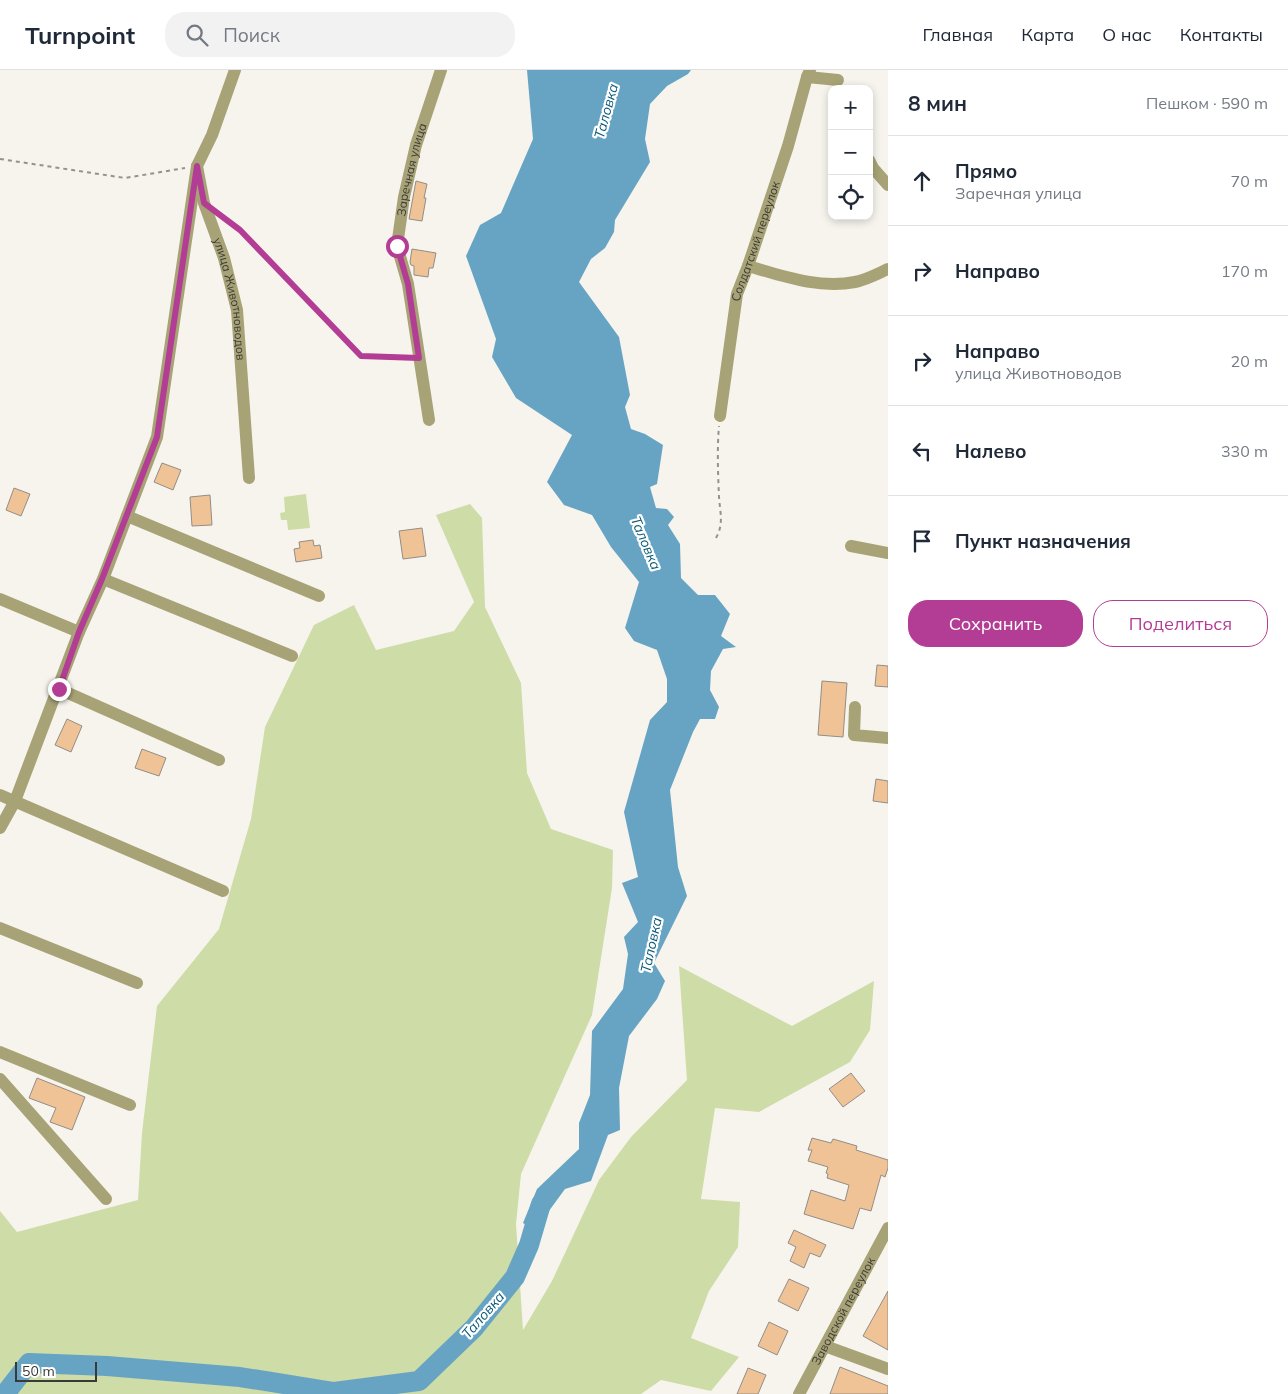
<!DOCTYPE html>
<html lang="ru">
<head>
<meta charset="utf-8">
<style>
	:root { --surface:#fff; --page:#f2f2f3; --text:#1f2937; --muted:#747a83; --line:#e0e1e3; --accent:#b33d94 }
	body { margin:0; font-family:Mulish,sans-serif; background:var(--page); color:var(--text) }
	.controls { position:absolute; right:15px; top:15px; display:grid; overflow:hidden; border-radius:10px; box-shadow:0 2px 8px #0003 }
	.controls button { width:45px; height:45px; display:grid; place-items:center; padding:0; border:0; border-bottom:1px solid var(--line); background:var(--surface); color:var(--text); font:25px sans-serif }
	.scale { position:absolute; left:15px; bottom:12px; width:82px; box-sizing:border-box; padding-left:5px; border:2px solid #3a3937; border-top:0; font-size:14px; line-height:18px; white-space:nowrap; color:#3a3937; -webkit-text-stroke:4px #fff; paint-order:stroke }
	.stop { position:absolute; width:15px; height:15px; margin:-11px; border:4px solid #b33d94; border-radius:50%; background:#fff }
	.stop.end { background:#b33d94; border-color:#fff; box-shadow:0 1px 5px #0008 }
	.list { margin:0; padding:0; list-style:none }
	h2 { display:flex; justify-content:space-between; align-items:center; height:65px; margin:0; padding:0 20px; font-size:21px }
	h2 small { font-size:16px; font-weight:400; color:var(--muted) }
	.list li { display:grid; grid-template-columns:32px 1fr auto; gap:15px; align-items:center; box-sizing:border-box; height:90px; padding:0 20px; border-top:1px solid var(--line) }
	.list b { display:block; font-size:19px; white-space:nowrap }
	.list p { margin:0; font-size:16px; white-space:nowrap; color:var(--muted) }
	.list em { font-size:16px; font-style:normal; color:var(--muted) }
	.actions { display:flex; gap:10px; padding:15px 20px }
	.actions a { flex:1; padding:11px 0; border:1px solid var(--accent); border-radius:20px; text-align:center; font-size:18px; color:var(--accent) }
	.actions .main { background:var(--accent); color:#fff }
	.icon { flex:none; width:28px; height:28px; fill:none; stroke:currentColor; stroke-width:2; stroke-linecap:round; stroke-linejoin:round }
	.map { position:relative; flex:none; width:888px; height:1324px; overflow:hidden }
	header { display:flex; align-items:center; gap:30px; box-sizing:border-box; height:70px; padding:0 25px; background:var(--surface); border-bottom:1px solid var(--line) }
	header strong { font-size:24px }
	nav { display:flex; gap:28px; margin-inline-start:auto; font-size:18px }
	.search { width:350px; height:45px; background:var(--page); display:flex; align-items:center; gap:12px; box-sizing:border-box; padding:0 18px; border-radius:20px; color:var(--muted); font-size:19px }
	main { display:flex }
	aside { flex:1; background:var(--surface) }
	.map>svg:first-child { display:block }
	.green { fill:#cedca7 }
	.water { fill:#67a4c4 }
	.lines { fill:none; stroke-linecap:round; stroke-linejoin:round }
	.river { stroke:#67a4c4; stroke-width:20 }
	.building { fill:#f0c396; stroke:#928d88 }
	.path { stroke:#94928e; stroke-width:2; stroke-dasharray:4 4; stroke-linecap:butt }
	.minor { stroke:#a7a376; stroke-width:12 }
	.route { stroke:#b33d94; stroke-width:6 }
	.labels { text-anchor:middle; stroke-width:4.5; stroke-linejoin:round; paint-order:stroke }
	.street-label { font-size:12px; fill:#3a3937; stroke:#fff }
	.water-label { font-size:14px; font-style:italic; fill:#095a7a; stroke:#fff }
</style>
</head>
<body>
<header>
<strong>Turnpoint</strong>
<div class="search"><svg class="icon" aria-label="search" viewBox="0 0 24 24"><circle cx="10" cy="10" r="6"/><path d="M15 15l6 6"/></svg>Поиск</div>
<nav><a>Главная</a><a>Карта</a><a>О нас</a><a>Контакты</a></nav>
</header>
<main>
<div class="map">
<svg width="888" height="1324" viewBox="0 0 888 1324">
	<rect width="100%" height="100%" fill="#f6f4ed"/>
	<path class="green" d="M306,424L310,458L288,460L287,450H281L280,443L285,442L284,427Z
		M470,434L482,448L485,537L521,613L527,703L551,759L613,780L612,818L592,945L521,1104L516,1154L523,1260L552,1211L599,1110L631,1067L687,1010L679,896L792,956L874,911L870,960L850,992L759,1042L715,1038L701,1129L740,1132L738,1177L709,1221L691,1268L739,1287L711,1321L661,1310L641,1324H0V1141L17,1162L138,1130L142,1063L157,936L219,859L251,749L265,657L314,555L354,535L376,580L454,561L474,532L436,445Z"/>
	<path class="water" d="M527,0H691L688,4L667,16L650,34L645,69L650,92L615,150L614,162L605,178L591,189L579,212L619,267L630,325L625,337L631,359L645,364L663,375L657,414L650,417L656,438L667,439L674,447L668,455L680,474L681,508L698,525H715L730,544L721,566L736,577L723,579L711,601L710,620L719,637L715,649H700L693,662L670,720L678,797L687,826L654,893L665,911L657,929L629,966L619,1018L620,1060L608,1065L591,1111L565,1119L535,1160L523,1153L537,1119L579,1079V1053L590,1025L592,961L623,919L628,884L624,867L638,852L622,813L638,807L624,742L650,650L667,632V609L657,580L634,571L625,558L639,512L611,477L592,445L564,435L547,412L572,365L516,328L492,287L496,269L466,186L480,155L501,143L533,69Z"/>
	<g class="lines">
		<path class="river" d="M5,1324L29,1293L107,1296L240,1307L334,1322L419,1311L474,1258L515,1207L529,1175L541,1134"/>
	</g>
	<path class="building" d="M416,111L427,114L424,128H426L422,151L409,149Z
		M412,179L436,183L433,198H429L428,207L414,205V196L411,195L410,192Z
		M162,393L181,400L173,420L154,412Z
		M14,418L30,424L21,446L6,440Z
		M210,425L212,455L192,456L190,427Z
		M422,458L426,486L403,489L399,461Z
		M313,470L314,476L320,475L322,488L296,492L294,479L300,478L299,472Z
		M877,595L888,596V617L875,616Z
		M822,611L847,613L843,667L818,665Z
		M67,649L82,656L71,682L55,675Z
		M142,679L166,688L159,706L135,698Z
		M876,709L888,711V733L873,731Z
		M851,1003L865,1021L843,1037L829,1019Z
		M37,1008L85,1027L72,1060L50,1052L56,1038L29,1028Z
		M812,1068L831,1073L833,1069L857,1076L856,1080L888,1090V1098L885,1107L881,1105L871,1141L860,1138L853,1159L804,1144L811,1120L845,1131L849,1115L827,1108L828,1104L826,1103L828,1097L808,1091L812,1080H808Z
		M794,1160L826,1175L820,1187L810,1183L804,1198L790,1191L796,1177L788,1173Z
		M789,1209L809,1218L798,1241L778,1231Z
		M888,1221V1280L863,1266Z
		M769,1252L788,1261L777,1285L758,1276Z
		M840,1297L888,1316V1324H830Z
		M748,1298L766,1305L758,1324H737Z"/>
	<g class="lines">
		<path class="path" d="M0,89L125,108L185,98
			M222,147L240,160L361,286L407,287
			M716,468C724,454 720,442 719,427C718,404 717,379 719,356"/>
		<g class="minor">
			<path id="s1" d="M235,0L212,65L197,96L204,133L224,188L237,240L249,408"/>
			<path d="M807,7L838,10"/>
			<path d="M869,90L873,98L888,115"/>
			<path d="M748,196C783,206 819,219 855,212C866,210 877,204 888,199"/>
			<path id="s2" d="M720,346L737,224L748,196L788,76L807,7L810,0"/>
			<path id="s3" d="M429,350L408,214L397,176L404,127L416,75L441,0"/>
			<path d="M127,446L319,526"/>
			<path d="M851,476L888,483"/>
			<path d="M103,509L292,586"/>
			<path d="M0,529L79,562"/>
			<path d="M59,619L219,690"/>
			<path d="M855,637L854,665L888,668"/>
			<path d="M0,725L223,821"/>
			<path d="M0,758L15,731L79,562L103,509L157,367L197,96"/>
			<path d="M0,858L137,913"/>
			<path d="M0,982L130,1035"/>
			<path d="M0,1009L106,1129"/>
			<path d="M825,1276L888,1299"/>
			<path id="s4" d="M799,1324L888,1158"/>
		</g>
	</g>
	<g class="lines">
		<path class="route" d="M59,619L79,562L102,509L157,367L197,96L204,133L240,160L361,286L419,288L408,214L397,176"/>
	</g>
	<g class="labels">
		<g class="street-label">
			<text dy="4" stroke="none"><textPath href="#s3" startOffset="255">Заречная улица</textPath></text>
			<text dy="4" stroke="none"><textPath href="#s2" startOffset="179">Солдатский переулок</textPath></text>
			<text dy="4" stroke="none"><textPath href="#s1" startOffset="241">улица Животноводов</textPath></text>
			<text dy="4" stroke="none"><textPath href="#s4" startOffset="94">Заводской переулок</textPath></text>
		</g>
		<g class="water-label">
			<text transform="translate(606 41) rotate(-75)" y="5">Таловка</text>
			<text transform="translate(646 473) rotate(67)" y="5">Таловка</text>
			<text transform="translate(651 875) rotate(-78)" y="5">Таловка</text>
			<text transform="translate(483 1245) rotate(-49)" y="5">Таловка</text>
		</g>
	</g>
</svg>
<div class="controls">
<button>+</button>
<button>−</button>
<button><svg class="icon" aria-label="locate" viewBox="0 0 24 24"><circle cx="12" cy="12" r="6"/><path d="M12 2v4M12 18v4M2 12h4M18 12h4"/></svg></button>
</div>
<div class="scale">50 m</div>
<div class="stop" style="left:397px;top:176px"></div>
<div class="stop end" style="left:59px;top:619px"></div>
</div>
<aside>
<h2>8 мин<small>Пешком · 590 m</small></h2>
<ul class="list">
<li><svg class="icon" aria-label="ahead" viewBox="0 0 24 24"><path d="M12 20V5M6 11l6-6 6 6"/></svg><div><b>Прямо</b><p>Заречная улица</p></div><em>70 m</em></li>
<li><svg class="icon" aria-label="right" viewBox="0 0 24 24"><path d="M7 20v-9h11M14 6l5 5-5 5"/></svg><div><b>Направо</b></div><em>170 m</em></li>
<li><svg class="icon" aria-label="right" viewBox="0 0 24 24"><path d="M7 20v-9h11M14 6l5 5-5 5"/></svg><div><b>Направо</b><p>улица Животноводов</p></div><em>20 m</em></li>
<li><svg class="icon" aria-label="left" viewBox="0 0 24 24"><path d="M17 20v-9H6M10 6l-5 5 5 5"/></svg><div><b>Налево</b></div><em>330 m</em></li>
<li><svg class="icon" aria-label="arrive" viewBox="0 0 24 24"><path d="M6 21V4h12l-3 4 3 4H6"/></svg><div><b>Пункт назначения</b></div></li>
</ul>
<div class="actions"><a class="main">Сохранить</a><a>Поделиться</a></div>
</aside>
</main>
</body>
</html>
